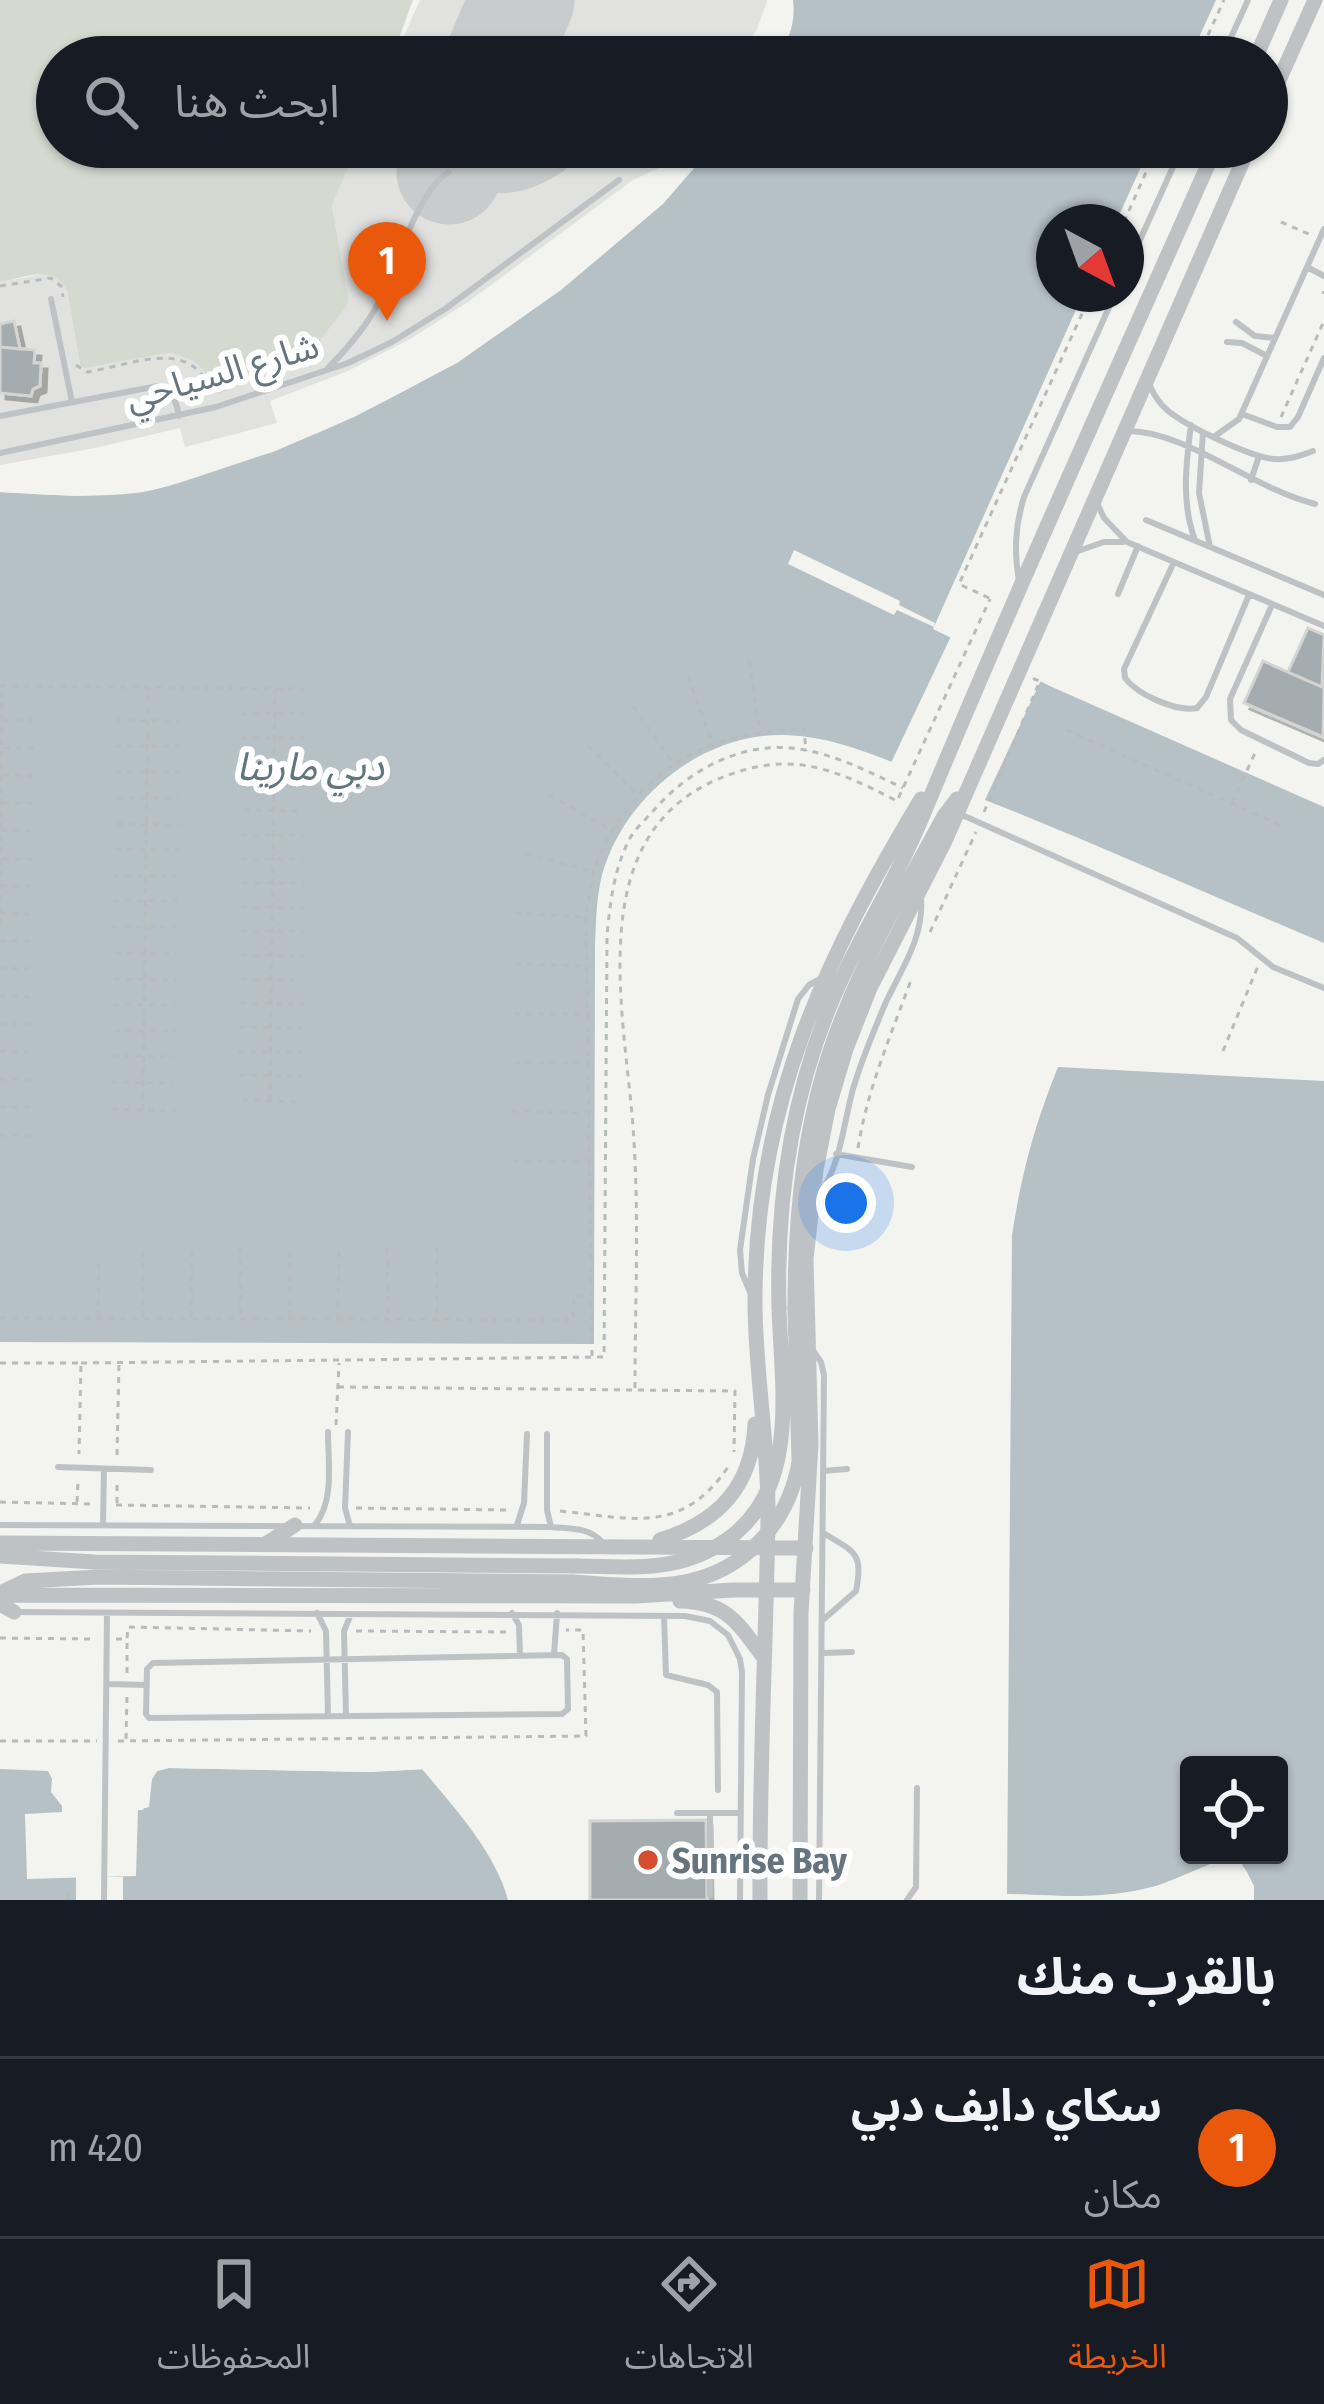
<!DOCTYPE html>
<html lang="ar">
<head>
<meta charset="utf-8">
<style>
	:root { --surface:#171b24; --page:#20242c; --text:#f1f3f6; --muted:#9ea1a6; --line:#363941; --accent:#ea580c }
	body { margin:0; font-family:"Fira Sans Condensed","Noto Sans Arabic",sans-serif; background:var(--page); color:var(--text); direction:rtl }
	.controls { position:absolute; right:36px; bottom:36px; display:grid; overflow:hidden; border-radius:12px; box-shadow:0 3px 9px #0004 }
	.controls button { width:108px; height:108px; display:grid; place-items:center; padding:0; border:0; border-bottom:3px solid var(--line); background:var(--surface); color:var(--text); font:60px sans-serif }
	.compass { position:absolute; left:1036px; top:204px; width:108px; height:108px; border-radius:50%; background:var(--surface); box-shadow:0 3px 9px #0004; rotate:139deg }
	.you { position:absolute; left:846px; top:1203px; width:42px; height:42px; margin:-30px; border:9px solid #fff; border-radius:50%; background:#1a73e8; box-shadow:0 0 0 18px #1a73e833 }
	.badge { display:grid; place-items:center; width:78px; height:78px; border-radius:50%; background:var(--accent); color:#fff; font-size:39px; font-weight:700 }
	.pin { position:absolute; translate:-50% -99px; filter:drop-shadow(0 3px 6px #0008) }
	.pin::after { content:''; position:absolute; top:63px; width:42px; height:36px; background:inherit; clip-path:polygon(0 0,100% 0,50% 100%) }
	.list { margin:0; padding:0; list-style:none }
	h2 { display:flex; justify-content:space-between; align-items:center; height:156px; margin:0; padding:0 48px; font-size:51px }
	h2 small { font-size:39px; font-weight:400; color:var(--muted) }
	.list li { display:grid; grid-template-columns:78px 1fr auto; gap:36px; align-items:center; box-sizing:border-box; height:180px; padding:0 48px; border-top:3px solid var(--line) }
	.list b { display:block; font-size:45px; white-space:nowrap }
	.list p { margin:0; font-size:39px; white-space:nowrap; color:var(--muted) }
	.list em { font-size:39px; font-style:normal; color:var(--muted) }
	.icon { flex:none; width:66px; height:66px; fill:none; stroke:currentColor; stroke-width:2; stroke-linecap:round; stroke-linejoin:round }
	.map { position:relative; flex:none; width:1324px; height:1900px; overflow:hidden; direction:ltr }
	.search { position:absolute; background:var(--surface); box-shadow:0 3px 9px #0004; left:36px; right:36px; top:36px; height:132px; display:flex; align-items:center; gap:30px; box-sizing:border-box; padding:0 42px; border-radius:66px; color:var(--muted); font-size:45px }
	.sheet { height:336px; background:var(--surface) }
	nav { display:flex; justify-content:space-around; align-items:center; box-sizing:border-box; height:168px; border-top:3px solid var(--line); background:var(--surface); font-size:33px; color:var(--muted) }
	nav a { display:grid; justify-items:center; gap:6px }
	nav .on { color:var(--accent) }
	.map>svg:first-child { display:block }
	.built { fill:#e1e2e0 }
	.green { fill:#d5dad1 }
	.water { fill:#b5c1c5; fill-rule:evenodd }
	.pier { fill:#f3f3f0 }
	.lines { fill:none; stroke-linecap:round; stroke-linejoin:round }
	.taxiway { stroke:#c8cccc; stroke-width:42 }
	.runway { stroke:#c8cccc; stroke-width:105 }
	.building { fill:#a5acb0; stroke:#d4d4d2; stroke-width:3; filter:url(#shadow) }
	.path { stroke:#b8bbbc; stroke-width:3; stroke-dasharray:6 6; stroke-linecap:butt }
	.service { stroke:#bfc2c5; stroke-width:6 }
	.tertiary { stroke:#bfc2c5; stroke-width:15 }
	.tertiary-bridge { stroke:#bfc2c5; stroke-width:15 }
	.poi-dot { fill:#d44d2f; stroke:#fff; stroke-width:4.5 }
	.labels { text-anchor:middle; stroke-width:12; stroke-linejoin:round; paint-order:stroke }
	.street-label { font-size:36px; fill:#65747e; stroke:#fff }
	.poi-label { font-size:36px; font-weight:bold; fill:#65747e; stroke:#fff; text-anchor:start }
	.water-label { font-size:39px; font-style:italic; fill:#60767c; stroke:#fff }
</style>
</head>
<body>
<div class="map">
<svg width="1324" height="1900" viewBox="0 0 1324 1900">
	<defs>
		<filter id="shadow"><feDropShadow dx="6" dy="6" stdDeviation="0" flood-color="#0004"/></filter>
	</defs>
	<rect width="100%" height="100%" fill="#f3f3f0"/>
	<path class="built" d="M420,0H767V2L757,29L740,57H395Z
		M356,147H684L676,160L633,180L468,302L412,338L348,371L270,401L277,423L185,447L180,428L95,448L0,465V282L49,273L61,279L67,290L80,365L169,353L181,354L203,368L217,395L349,304L332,205Z"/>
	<path class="green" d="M0,0H413L392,57H57V147H357L332,205L349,303L314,348L217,395C208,371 195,356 168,353L84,368L80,365L67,290C52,263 25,278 0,282Z"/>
	<path class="water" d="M793,0H1216L1190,57H778C789,40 796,21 793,0Z
		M712,147H1150L1116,222H1054V294H1083L933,629L1052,687L1324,807V943C1200,891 1077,835 952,787C899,766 844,737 786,735C704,732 624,796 602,875C596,899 596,923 595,947L594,1344L0,1342V492C45,495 91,498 136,493C165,489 196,477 224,468C364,423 490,350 602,255C642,221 679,188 712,147Z
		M1058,1067L1324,1081V1900H1254V1886L1232,1859L1221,1860C1200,1867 1181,1878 1159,1885C1110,1900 1058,1896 1007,1894L1012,1235C1022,1172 1034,1127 1058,1067ZM1189,1765H1279V1855H1189Z
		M169,1768L369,1772L422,1769C453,1806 496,1853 508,1900H0V1769L48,1771L52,1779L51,1792L62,1806V1812L25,1814L27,1879L136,1876L138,1810H143L152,1779L157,1771Z"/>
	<path class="pier" d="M704,147H712L663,204L561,290L457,363L354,417L273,452L140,492L76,496L0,492V486L76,490L139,487L271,446L351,412L453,357L557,286L658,200Z
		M794,550L900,601L899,605L935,623L934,627L897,610L894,615L788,564Z
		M953,632L1043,676L984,802L890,765Z
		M168,1762L369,1766L422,1763L429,1769L369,1772L169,1768L157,1771L152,1779L149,1807L138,1810V1804L143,1803L146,1775L154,1766Z
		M1232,1859L1241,1863L1247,1872L1254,1886V1900H1248V1887L1242,1875L1237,1868L1231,1865L1211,1870L1159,1892L1127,1899L1007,1900V1894L1087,1897L1126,1893L1157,1886L1221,1860Z
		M76,1877H123V1900H76Z"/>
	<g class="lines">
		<path class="taxiway" d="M463,147C480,185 522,174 551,154"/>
		<path class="runway" d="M498,57L522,0
			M449,172L460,147"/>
	</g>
	<path class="building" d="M14,321L20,349L0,347V324Z
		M0,347L35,350L34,363H41L40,386L33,389L31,396L0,393Z
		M1308,628L1324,635L1322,687L1288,672Z
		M1263,661L1324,688L1323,737L1244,703Z
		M706,1820L707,1900H590V1821Z"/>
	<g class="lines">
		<path class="path" d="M1198,57L1224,0
			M1124,222L1157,147
			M1281,222L1311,235
			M0,286L51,278L61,286L63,297
			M1322,292L1324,293
			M76,365L87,372C133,365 192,335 212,394
			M1281,417L1324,321
			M989,598L959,584L1091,294
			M749,661L760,732
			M688,676L712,742
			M0,686L303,689
			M633,706L673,763
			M241,714L304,713
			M4,720H38
			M116,720L179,721
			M1066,730L1285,827
			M241,738H305
			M115,746H179
			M588,746L637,794
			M4,748H38
			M242,762L306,763
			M115,772H179
			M3,775L37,776
			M241,786L305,787
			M549,795L611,830
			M117,798H179
			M3,803H38
			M1232,803L1255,753
			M244,810L305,811
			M984,812L1040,681L1031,678
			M117,824L179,825
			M1,830L35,831
			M241,835H305
			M115,849L179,850
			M525,854L592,871
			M3,859H37
			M241,859H303
			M113,876H177
			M242,883H304
			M1,886H35
			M113,901H178
			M241,907L304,908
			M0,913L35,914
			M515,913L584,917
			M0,925L2,688
			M112,927H177
			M241,931H304
			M930,932L976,832
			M0,941H34
			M115,953L177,954
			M241,955L304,956
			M515,964L585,966
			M0,968L35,969
			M114,979L176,980
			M241,979L302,980
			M0,996L36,997
			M240,1003L303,1004
			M113,1005H175
			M514,1014H586
			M0,1024H34
			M239,1027L302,1028
			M114,1031H176
			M0,1051L29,1052
			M1223,1051L1258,966
			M238,1052H302
			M112,1056L174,1057
			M514,1063H586
			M239,1075L302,1076
			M0,1079L35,1080
			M111,1082L174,1083
			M242,1100L300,1102
			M270,1101L275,689
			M0,1107H33
			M112,1109L175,1111
			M143,1110L148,688
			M512,1111L586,1113
			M0,1135L35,1136
			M858,1148C867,1090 891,1035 911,980
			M513,1161H586
			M240,1247L241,1317
			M437,1247V1318
			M387,1248L388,1319
			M98,1317L99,1256
			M143,1317V1247
			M191,1317L192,1247
			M290,1317V1248
			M0,1318L573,1320L574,1297L589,1295
			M338,1318L339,1246
			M592,1356L586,917C589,902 590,885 594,871C611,817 658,764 712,745C741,734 774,732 804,728L806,751
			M0,1363H81L79,1454
			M81,1363L604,1357L607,936C610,902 614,869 630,838C636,828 646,819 654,810C687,772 738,743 791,748C831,752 867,771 903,788
			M338,1387L735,1391L734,1452
			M635,1388C635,1307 639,1224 634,1142C628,1025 577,841 716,780C788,749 831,767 897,801L990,599
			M336,1425L339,1363
			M117,1455L119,1363
			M0,1502L94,1504
			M77,1502L78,1482
			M117,1503V1483
			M116,1505L310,1508
			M356,1508L508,1510
			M560,1511C631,1518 681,1536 728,1467
			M356,1631L509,1632
			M0,1638L94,1639
			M116,1639H127L128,1627L311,1631
			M127,1673V1641
			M126,1739L127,1695
			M0,1741H97
			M118,1741L586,1736L583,1630H566
			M68,1900V1887"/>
		<path class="service" d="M1222,57L1248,0
			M1307,267L1324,276
			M1126,271L1182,147
			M51,299L72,402
			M1236,322L1255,336L1275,338
			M1227,342L1242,343L1267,356
			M328,368C348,348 366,327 379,302C396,268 418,189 449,172
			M1150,386C1154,395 1159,403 1167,410C1186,426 1250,457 1274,459C1288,460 1300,456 1313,451
			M1242,414L1277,427H1290L1298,417L1324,358
			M0,416L158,386C173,391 176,401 179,416
			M1191,425C1186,463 1181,503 1195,540
			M1127,431C1187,431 1251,488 1315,504
			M1203,432L1199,493L1210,547
			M1215,436L1239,419L1324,229
			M0,453L216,407L348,363L392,342L445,309L619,180
			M1251,480L1259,456
			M1096,501L1104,518L1127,542L1324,626
			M1146,520L1324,595
			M1078,551L1104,542H1123
			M1174,562L1124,669L1125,678C1138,695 1176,712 1197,708L1206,697L1249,595
			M1019,581C1014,551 1015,526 1024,497L1115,294
			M1118,594L1138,546
			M1272,605L1230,699L1231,720L1241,730L1309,763L1318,764L1324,760
			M960,814L1237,938L1273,967L1324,988
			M836,1154L912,1167
			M819,1194C840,1169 844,1121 853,1089C862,1059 874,1030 886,1002C902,968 924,937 921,898
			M750,1292L742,1273L740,1250L753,1159L768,1095L798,999L809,985L822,978
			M812,1349L821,1362L824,1375L819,1900
			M348,1432L345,1508L350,1526
			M547,1434V1510L551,1527
			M58,1467L151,1470
			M823,1471L847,1469
			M0,1525L551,1527C570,1529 589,1527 602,1542
			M103,1525L104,1469
			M517,1525L524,1503L527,1434
			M314,1526C335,1502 328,1462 328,1432
			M16,1612L685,1616L710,1621L728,1635L740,1659L742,1672L740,1900
			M317,1613L326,1631L328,1715
			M512,1613L519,1625L520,1655
			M664,1616L666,1675L708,1685L717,1692L718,1790
			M824,1619L856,1591C864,1552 854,1552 825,1534
			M823,1653L852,1652
			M554,1655L557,1613
			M562,1655L567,1659L568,1709L562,1714L149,1718L146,1714L147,1669L153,1663Z
			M108,1684L146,1685
			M346,1716L344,1631L351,1614
			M677,1813H739
			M710,1813V1895
			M104,1900L107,1613
			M907,1900L916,1887L917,1788"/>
		<path class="tertiary" d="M1256,57L1281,0
			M1267,107L1315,0
			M779,1307C776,1194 794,1081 842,978C868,923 900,872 923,815C1016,591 1117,369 1216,147
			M795,1308C795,1207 805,1110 843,1016C870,947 909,881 944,816L957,799
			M660,1540C718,1522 752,1487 755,1424
			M0,1543L806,1548
			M267,1543L295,1525
			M0,1556L94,1562L577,1566
			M2,1592L25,1581L99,1577L572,1582
			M0,1595L636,1596L733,1590H803
			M680,1601C727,1602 738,1623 764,1658
			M0,1604L14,1612
			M760,1900C759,1773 766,1646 768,1518C769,1445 755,1374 755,1301C755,1107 823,962 921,799
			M800,1900L801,1613L811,1444L806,1259L816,1170L828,1109L846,1049L870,988L945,841L1249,147"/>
		<path class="tertiary-bridge" d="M577,1566C604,1566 633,1569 660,1565C685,1562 708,1553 728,1539C801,1487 781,1385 779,1307
			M572,1582C609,1584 647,1589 684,1582C745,1571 789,1522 799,1462L795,1308"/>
	</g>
	<circle class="poi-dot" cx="648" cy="1860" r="12"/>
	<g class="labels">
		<g class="street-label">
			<text transform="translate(222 371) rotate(-16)" y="13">شارع السياحي</text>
		</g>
		<g class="poi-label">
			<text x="672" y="1873">Sunrise Bay</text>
		</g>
		<g class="water-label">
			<text x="310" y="780">دبي مارينا</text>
		</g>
	</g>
</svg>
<div class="controls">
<button><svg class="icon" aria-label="locate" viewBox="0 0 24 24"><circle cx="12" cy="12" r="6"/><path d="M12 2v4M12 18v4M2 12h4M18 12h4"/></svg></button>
</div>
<svg class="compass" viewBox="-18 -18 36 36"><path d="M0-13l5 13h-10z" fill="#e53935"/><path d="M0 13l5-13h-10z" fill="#9ea1a6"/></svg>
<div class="you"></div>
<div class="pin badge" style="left:387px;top:321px">1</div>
<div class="search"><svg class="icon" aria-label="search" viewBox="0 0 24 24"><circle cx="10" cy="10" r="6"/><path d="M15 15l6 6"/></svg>ابحث هنا</div>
</div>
<section class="sheet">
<h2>بالقرب منك<small></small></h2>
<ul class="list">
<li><span class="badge">1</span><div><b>سكاي دايف دبي</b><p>مكان</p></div><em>420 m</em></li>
</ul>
</section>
<nav>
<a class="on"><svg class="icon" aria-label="map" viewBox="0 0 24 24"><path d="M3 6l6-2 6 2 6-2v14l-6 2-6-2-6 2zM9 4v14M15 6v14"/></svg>الخريطة</a>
<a><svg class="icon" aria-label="directions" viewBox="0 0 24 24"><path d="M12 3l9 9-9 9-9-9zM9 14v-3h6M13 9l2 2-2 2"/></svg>الاتجاهات</a>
<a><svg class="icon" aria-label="saved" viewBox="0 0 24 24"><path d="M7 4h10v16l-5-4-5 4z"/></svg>المحفوظات</a>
</nav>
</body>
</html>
